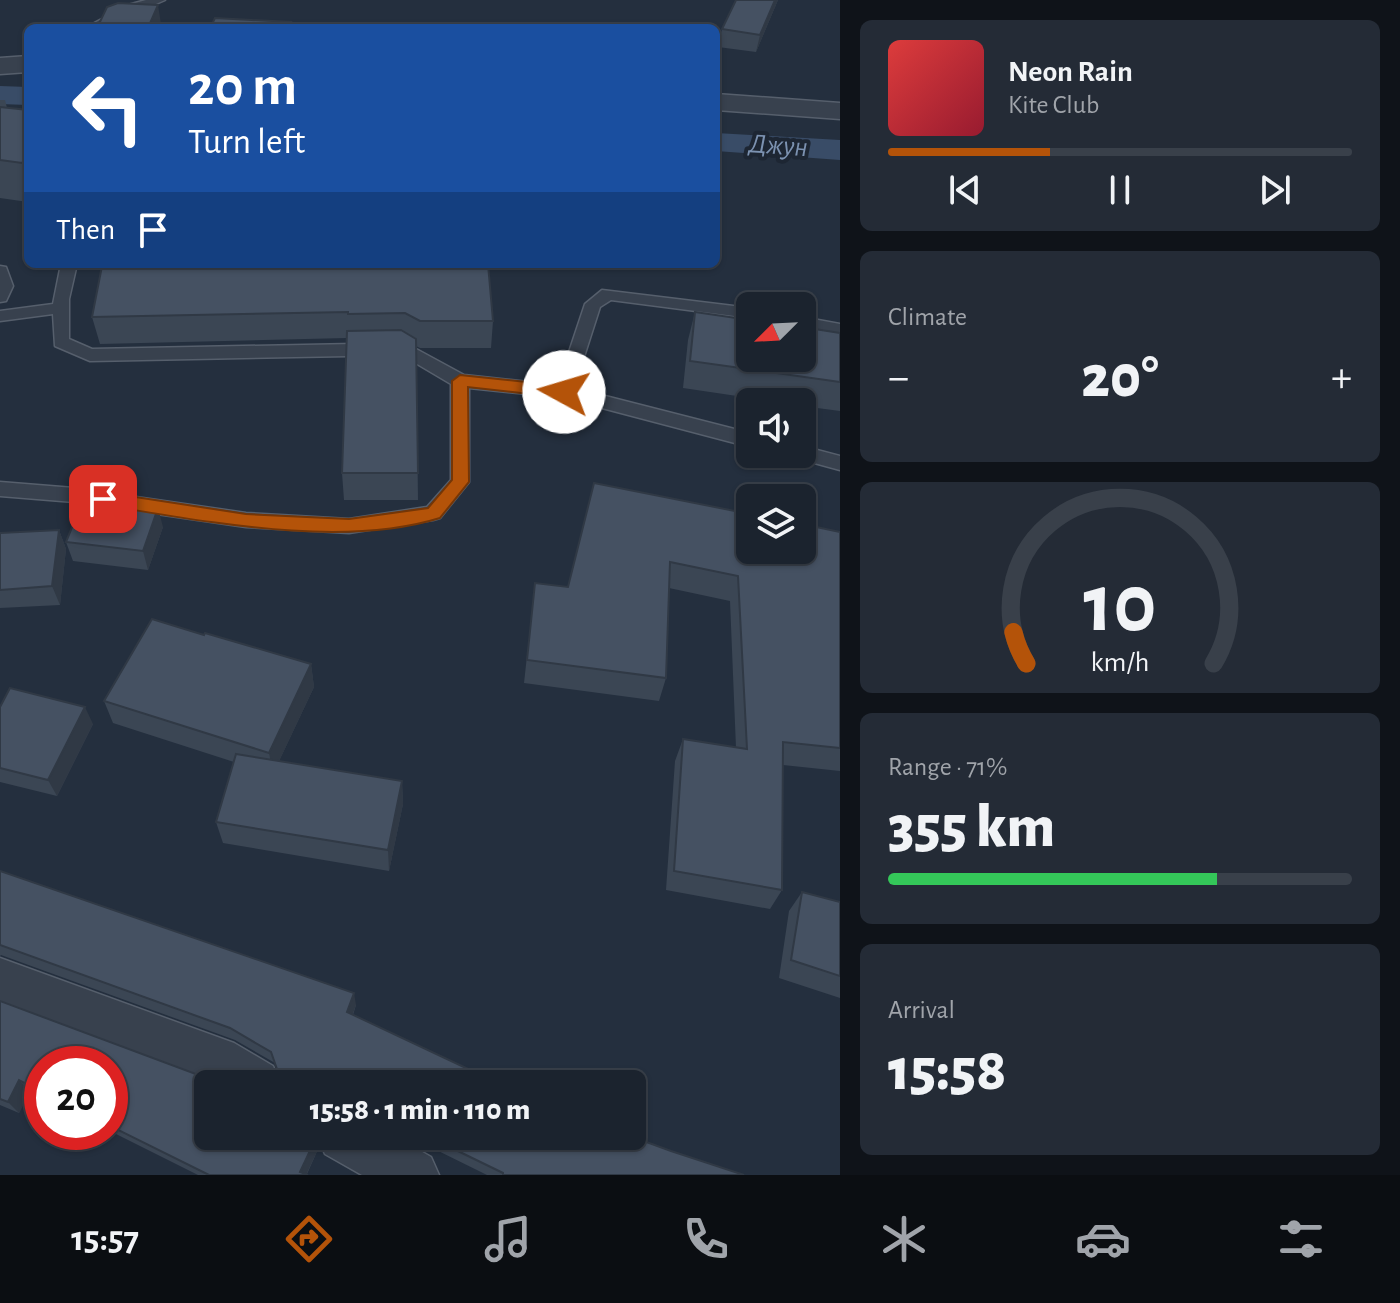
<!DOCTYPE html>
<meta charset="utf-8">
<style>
:root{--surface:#1b232e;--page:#242b36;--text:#f1f3f6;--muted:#a0a4aa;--line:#39404a;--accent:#b45309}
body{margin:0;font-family:"Alegreya Sans",sans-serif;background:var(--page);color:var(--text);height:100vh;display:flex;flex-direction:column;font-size:30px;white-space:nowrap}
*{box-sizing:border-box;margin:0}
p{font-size:26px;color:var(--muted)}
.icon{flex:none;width:44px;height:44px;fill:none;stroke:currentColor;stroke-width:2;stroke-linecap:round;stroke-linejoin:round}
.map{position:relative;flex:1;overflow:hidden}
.panel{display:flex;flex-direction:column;gap:20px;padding:20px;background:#0f1319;width:560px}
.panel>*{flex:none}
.guide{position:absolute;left:24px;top:24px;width:696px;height:244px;border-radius:12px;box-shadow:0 2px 6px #0004,0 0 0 2px var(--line);background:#1a4fa0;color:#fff;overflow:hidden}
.needle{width:52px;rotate:246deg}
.controls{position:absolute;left:736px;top:292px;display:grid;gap:16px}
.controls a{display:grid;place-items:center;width:80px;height:80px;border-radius:12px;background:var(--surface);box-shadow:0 2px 6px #0004,0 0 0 2px var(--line);font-size:40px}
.speed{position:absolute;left:24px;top:1046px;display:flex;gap:16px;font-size:40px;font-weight:700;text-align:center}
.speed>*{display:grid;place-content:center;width:104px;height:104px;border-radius:50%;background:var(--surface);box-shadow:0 2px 6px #0004,0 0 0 2px var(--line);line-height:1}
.speed .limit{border:12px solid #d22;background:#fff;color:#111}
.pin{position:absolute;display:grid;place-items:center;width:68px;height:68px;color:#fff;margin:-34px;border-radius:16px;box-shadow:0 4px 12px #0006}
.me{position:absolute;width:88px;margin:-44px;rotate:276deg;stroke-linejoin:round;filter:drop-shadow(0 0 6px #0008)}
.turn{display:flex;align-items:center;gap:28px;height:168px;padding:0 32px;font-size:36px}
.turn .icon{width:104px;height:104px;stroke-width:2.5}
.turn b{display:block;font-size:56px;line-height:68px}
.then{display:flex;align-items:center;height:76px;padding:0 32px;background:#0003;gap:16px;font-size:30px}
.big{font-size:60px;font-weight:800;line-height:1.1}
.panel .tile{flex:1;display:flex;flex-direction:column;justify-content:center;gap:12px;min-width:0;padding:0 28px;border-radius:12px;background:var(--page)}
.panel .dial{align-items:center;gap:0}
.dial svg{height:208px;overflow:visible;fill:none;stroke:var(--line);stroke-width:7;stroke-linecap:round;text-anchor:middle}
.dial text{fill:var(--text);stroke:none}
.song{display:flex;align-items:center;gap:24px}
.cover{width:96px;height:96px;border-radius:12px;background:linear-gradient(135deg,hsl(0 70% 55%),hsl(350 70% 35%))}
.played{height:8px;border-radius:4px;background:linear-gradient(90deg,var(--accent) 35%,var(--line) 35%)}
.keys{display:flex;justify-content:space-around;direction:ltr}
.heat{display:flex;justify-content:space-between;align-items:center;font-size:44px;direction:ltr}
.charge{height:12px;border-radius:6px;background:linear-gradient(90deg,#34c759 71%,var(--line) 0)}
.trip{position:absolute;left:194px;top:1070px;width:452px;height:80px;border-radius:12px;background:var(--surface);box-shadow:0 2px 6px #0004,0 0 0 2px var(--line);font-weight:800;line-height:80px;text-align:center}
.menu{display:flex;height:128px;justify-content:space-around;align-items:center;background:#0b0e12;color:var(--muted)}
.menu .icon{width:56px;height:56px}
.menu .selected{color:var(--accent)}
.menu b{font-size:36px;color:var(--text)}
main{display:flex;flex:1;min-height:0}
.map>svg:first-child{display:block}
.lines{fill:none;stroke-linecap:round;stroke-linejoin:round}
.canal{fill:#394c67;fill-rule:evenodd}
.lane-casing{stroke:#565f6c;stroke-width:3}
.street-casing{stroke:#565f6c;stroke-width:3}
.lane{fill:#38414e;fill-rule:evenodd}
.street{fill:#38414e;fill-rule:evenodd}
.wall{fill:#3b4654}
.shaded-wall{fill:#303945}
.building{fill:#455162;stroke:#303945;stroke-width:2}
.route{fill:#b45309;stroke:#753606;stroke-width:2}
.labels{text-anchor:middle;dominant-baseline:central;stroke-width:8;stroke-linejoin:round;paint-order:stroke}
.far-water-label{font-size:28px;font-style:italic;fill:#7c92b1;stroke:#1d2633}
</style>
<main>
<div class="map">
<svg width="840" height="1175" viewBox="0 0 840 1175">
<rect width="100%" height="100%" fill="#242f3e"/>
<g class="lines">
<path class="canal" d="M0 86 28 87V105L0 104Z
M716 133 840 140V160L716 151Z"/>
<g class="lane-casing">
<path id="lane" d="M146 0H165L101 28H85L128 5Z
M61 264H77L69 299V339L92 349 405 343 464 375 558 385 585 304 602 290 750 308V318L611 300 600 307 574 388 750 433V447L564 398 469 388V482L440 518 433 520 349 533 246 527 74 502 0 496V482L74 488 246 513 349 519 427 507 451 480V384L402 355 90 361 55 346 53 314 0 321V311L53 304Z
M0 266 6 267 13 286 6 301 0 302Z
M802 317 840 324V336L802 329Z
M802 446 840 456V470L796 458 793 454H802Z"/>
</g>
<g class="street-casing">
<path id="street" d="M28 56V72L0 74V58Z
M716 94 840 103V119L716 110Z
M0 958 234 1043 273 1066 280 1084H208L0 1006Z
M317 1136H394L431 1157 439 1175H362L325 1154Z"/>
</g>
<use href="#lane" class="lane"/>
<use href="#street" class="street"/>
</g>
<path class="wall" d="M736 0H778L756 52 718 47 722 29Z
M0 100H5L7 108 28 110V202L0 198Z
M102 266 493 321 491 348H420L416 346 418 500H344L342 473 347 338 100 344 92 317Z
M695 312 840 333V411L802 406V402H777L683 388 688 340Z
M594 483 840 532V773V771L783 765 782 890 770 909 666 890 675 761 683 739 736 748 730 601 669 588 666 678 659 701 524 683 535 583 568 587Z
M163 527 148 570 73 561 66 542Z
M59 530 66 549 60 605 0 608V533Z
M204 635 311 664 314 687 279 761 402 781 403 804 389 871 223 843 216 822 234 762 113 723 104 701Z
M0 707 93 724 57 796 0 782Z
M0 871 356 1005 353 1015 500 1084H208L319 1147 307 1174 308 1175H198L110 1131V1064H42V1097L30 1091 19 1113 0 1105V1001L201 1076 279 1075 275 1063 235 1040 1 955 0 956Z
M802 892 840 902V998L779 978 789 911Z
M408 1136H630L671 1151 744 1175H487Z"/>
<path class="shaded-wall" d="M775 0H778L756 52 760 35Z
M158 5 161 24 159 28H148Z
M28 154V184L22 163Z
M158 508 163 527 148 570 143 551Z
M59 530 66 549 60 605 52 586Z
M311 664 314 687 273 774 269 753Z
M85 707 93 724 57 796 48 780Z
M402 781 403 804 389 871 388 850Z
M354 993 356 1005 349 1024 347 1012Z
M19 1080 30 1091 19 1113 8 1102Z
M316 1138 319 1147 306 1175 300 1172Z"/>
<path class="building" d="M736 0H775L760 35 722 29Z
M118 3 158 5 148 28H97L107 7Z
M215 18 291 22 288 28H210Z
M0 107 28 110V154L22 163 0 160Z
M192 264H488L493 321H420L405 313 348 314V312L92 317 102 266Z
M695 312 750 320V358H802V327L840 333V382L690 361Z
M401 330 416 339 418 473H342L347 331Z
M594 483 750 514V550H802V524L840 532V748L783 742 782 890 674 871 683 739 747 749 738 576 670 562 666 678 527 660 535 583 568 587Z
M83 500 158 508 143 551 66 542Z
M59 530 52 586 0 590V533Z
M152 619 204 635 205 633 311 664 269 753 104 701Z
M10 688 85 707 48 780 0 768V707Z
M236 754 402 781 388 850 216 822Z
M0 871 354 993 347 1012 500 1084H208V1136H315L316 1138 300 1172 308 1175H209L110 1126V1064H42V1092L19 1080 8 1102 0 1099V1001L201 1076 279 1075 271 1052 230 1028 0 945Z
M802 892 840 902V976L791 960Z
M427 1136H630L671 1151 744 1175H503V1173Z"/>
<path class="route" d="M460 375 564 386 572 392 564 398 468 387 469 482 440 518C340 549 205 521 103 505L95 499 103 492 246 514 349 519 428 508 452 480V381Z"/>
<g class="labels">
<g class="far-water-label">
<text transform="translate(778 146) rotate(4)">Джун</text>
</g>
</g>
</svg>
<div class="controls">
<a><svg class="needle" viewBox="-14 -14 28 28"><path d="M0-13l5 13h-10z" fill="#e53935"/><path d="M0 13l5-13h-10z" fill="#a0a4aa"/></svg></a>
<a><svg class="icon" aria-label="sound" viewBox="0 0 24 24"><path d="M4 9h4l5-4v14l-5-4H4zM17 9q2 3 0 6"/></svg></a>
<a><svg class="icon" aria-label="layers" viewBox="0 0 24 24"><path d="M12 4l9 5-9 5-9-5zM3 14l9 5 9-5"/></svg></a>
</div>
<div class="speed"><div class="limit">20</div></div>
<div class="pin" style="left:103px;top:499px;background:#d93025"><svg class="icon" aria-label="arrive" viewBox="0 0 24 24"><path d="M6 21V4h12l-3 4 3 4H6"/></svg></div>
<svg class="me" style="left:564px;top:392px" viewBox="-20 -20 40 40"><circle r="19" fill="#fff"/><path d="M0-13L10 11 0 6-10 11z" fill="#b45309"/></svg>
<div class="trip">15:58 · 1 min · 110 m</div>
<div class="guide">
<div class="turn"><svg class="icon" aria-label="left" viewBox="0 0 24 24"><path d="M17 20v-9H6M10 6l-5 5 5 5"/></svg><div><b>20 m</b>Turn left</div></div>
<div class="then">Then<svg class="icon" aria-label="arrive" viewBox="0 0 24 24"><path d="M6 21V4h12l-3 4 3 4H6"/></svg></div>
</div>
</div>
<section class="panel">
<div class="tile">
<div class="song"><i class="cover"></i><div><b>Neon Rain</b><p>Kite Club</p></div></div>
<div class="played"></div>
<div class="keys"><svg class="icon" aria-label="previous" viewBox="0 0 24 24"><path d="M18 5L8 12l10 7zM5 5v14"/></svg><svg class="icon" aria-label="pause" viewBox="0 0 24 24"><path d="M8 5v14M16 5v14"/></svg><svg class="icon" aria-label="next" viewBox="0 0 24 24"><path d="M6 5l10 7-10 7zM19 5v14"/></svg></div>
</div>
<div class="tile"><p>Climate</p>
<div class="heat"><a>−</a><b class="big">20°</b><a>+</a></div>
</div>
<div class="tile dial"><svg viewBox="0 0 100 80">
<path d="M14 69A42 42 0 1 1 86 69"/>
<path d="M14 69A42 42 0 0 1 9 57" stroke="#b45309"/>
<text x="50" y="56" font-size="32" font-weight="700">10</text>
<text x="50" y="72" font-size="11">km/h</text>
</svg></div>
<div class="tile"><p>Range · 71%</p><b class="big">355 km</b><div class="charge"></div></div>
<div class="tile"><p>Arrival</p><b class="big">15:58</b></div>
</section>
</main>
<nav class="menu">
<b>15:57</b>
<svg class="icon selected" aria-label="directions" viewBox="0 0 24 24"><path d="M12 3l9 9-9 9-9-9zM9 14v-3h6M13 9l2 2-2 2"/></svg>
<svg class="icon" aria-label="music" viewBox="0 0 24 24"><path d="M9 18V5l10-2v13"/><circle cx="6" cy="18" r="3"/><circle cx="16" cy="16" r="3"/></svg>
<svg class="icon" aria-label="phone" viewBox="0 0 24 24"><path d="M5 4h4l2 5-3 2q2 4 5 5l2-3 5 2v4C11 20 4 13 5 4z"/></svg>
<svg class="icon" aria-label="climate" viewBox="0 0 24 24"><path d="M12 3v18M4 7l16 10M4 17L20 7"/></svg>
<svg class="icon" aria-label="car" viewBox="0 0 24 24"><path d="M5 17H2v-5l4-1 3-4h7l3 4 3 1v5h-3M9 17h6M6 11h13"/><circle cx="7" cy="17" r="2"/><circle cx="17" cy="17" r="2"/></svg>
<svg class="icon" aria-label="filters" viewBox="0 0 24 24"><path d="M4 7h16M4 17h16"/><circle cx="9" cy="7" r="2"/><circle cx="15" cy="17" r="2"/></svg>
</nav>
